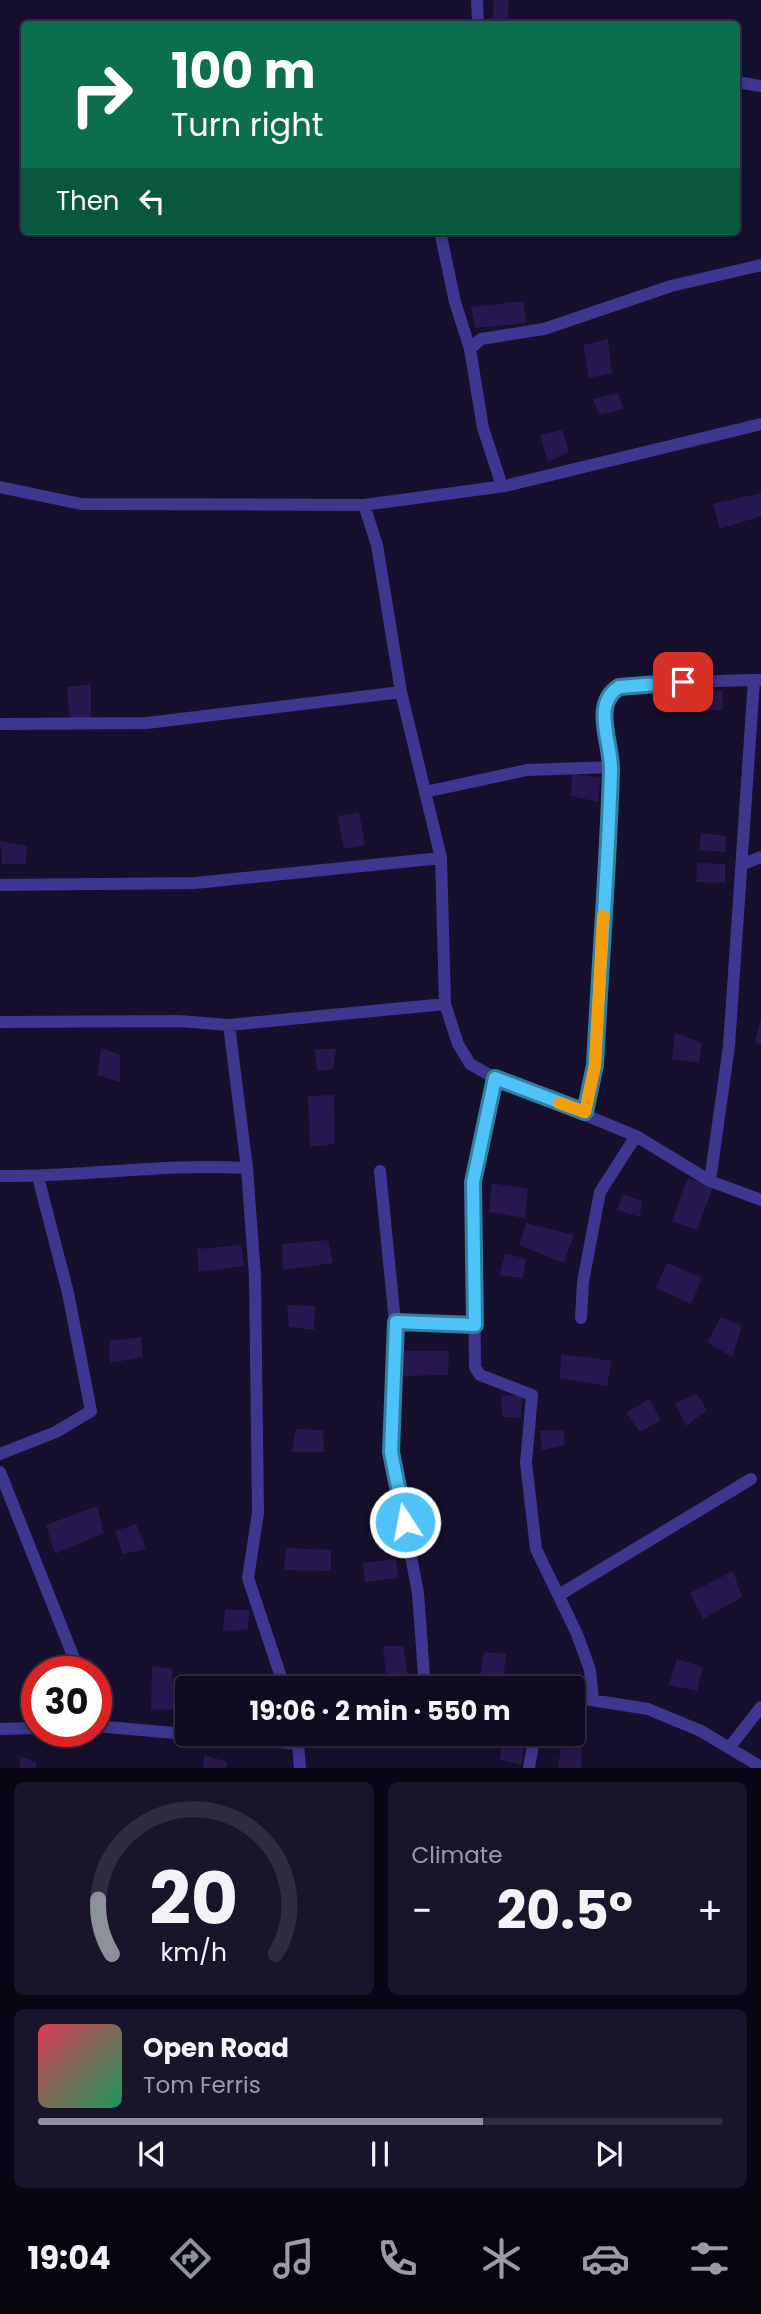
<!DOCTYPE html>
<meta charset="utf-8">
<style>
:root{--surface:#100b22;--page:#19142a;--text:#f1f3f6;--muted:#9c9ba5;--line:#302b40;--accent:#8c9099}
body{margin:0;font-family:Poppins,sans-serif;background:var(--page);color:var(--text);height:100vh;display:flex;flex-direction:column;font-size:26px;white-space:nowrap}
*{box-sizing:border-box;margin:0}
p{font-size:23px;color:var(--muted)}
.icon{flex:none;width:38px;height:38px;fill:none;stroke:currentColor;stroke-width:2;stroke-linecap:round;stroke-linejoin:round}
.map{position:relative;height:1768px;overflow:hidden}
.sheet{display:flex;flex-direction:column;gap:14px;padding:14px;background:#090613;flex:1}
.sheet>*{flex:none}
.banner{position:absolute;left:21px;top:21px;width:719px;height:214px;border-radius:7px;box-shadow:0 4px 10px #0003,0 0 0 2px var(--line);background:#0b6e4f;color:#fff;overflow:hidden}
.speed{position:absolute;left:21px;top:1656px;display:flex;gap:14px;font-size:35px;font-weight:700;text-align:center}
.speed>*{display:grid;place-content:center;width:91px;height:91px;border-radius:50%;background:var(--surface);box-shadow:0 4px 10px #0003,0 0 0 2px var(--line);line-height:1}
.speed .limit{border:10px solid #d22;background:#fff;color:#111}
.pin{position:absolute;display:grid;place-items:center;width:60px;height:60px;color:#fff;margin:-30px;border-radius:14px;box-shadow:0 4px 10px #0006}
.me{position:absolute;width:77px;margin:-38px;rotate:349deg;stroke-linejoin:round;filter:drop-shadow(0 0 5px #0008)}
.turn{display:flex;align-items:center;gap:24px;height:147px;padding:0 35px;font-size:32px}
.turn .icon{width:91px;height:91px;stroke-width:2.5}
.turn b{display:block;font-size:49px;line-height:60px}
.then{display:flex;align-items:center;height:66px;padding:0 35px;background:#0003;gap:14px;font-size:26px}
.big{font-size:52px;font-weight:700;line-height:1.1}
.sheet .card{flex:1;display:flex;flex-direction:column;justify-content:center;gap:10px;min-width:0;padding:0 24px;border-radius:10px;background:var(--page)}
.sheet .dial{align-items:center;gap:0}
.dial svg{height:182px;overflow:visible;fill:none;stroke:var(--line);stroke-width:7;stroke-linecap:round;text-anchor:middle}
.dial text{fill:var(--text);stroke:none}
.song{display:flex;align-items:center;gap:21px}
.cover{width:84px;height:84px;border-radius:10px;background:linear-gradient(135deg,hsl(350 70% 55%),hsl(150 70% 35%))}
.played{height:7px;border-radius:4px;background:linear-gradient(90deg,var(--accent) 65%,var(--line) 65%)}
.keys{display:flex;justify-content:space-around;direction:ltr}
.heat{display:flex;justify-content:space-between;align-items:center;font-size:38px;direction:ltr}
.sheet .tiles{flex:1;display:grid;gap:14px;grid-template-columns:1fr 1fr}
.card:last-child{grid-column:span 2}
.trip{position:absolute;left:175px;top:1676px;width:410px;height:70px;border-radius:7px;background:var(--surface);box-shadow:0 4px 10px #0003,0 0 0 2px var(--line);font-weight:700;line-height:70px;text-align:center}
.tabs{display:flex;height:112px;justify-content:space-around;align-items:center;background:#06040e;color:var(--muted)}
.tabs .icon{width:49px;height:49px}
.tabs .active{color:var(--accent)}
.tabs b{font-size:32px;color:var(--text)}
.map>svg:first-child{display:block}
.building{fill:#27194f}
.lines{fill:none;stroke-linecap:round;stroke-linejoin:round}
.street{stroke:#3e368f;stroke-width:12}
.route-casing{stroke:#337fa1;stroke-width:18}
.route{stroke:#4fc3f7;stroke-width:12}
.slow{stroke:#f59e0b;stroke-width:12}
</style>
<div class="map">
<svg width="761" height="1768" viewBox="0 0 761 1768">
<rect width="100%" height="100%" fill="#160f2d"/>
<path class="building" d="M494 0H509L507 24H492Z
M523 301 527 323 475 328 471 307Z
M608 339 612 373 589 378 583 345Z
M618 393 624 409 599 415 593 399Z
M562 430 569 452 548 462 540 435Z
M761 493V516L720 529 713 504Z
M91 684V717L70 720 67 687Z
M704 690 723 691 722 710H705Z
M572 774 601 777 598 802 571 796Z
M359 812 365 845 344 849 338 816Z
M701 833 726 836 725 852 699 850Z
M0 841 27 846 26 864H2Z
M697 863 725 864V883L696 882Z
M760 1021H761V1044L755 1043Z
M675 1033 702 1043 699 1063 672 1059Z
M101 1048 120 1055V1082L97 1075Z
M315 1049H336L333 1069 317 1071Z
M334 1095 335 1144 310 1147 308 1096Z
M688 1178 713 1187 697 1230 672 1221Z
M492 1183 528 1189 525 1218 489 1212Z
M623 1194 642 1201 640 1217 617 1210Z
M526 1223 574 1235 564 1263 519 1245Z
M328 1240 333 1263 283 1270 282 1244Z
M241 1245 244 1266 199 1272 197 1249Z
M505 1253 526 1259 523 1278 500 1275Z
M667 1263 702 1278 691 1304 656 1288Z
M287 1305 315 1306 314 1330 289 1327Z
M721 1317 742 1326 732 1357 707 1342Z
M141 1337 143 1357 110 1363 109 1341Z
M404 1351H449L448 1375 402 1376Z
M561 1354 612 1361 607 1386 560 1378Z
M697 1394 707 1410 686 1426 675 1403Z
M522 1395 521 1418 502 1417 501 1396Z
M649 1399 661 1420 640 1432 626 1413Z
M296 1429 323 1430 324 1452H292Z
M563 1430 565 1445 542 1450 540 1431Z
M97 1506 104 1533 55 1554 46 1525Z
M136 1524 146 1549 123 1554 115 1531Z
M286 1548 331 1550V1571L284 1570Z
M396 1559 398 1578 365 1582 363 1563Z
M733 1571 742 1597 703 1619 690 1593Z
M225 1610H249L248 1629 223 1632Z
M383 1646H403L410 1689H387Z
M484 1652 506 1654 503 1682 480 1678Z
M677 1659 703 1667 697 1691 669 1685Z
M152 1666 172 1669 174 1709 151 1710Z
M572 1728 582 1731 581 1768H558L563 1734H572Z
M502 1734H524L522 1765 500 1760Z
M204 1755 227 1762 226 1768H203Z
M20 1756 36 1762V1768H20Z"/>
<g class="lines">
<path class="street" d="M477 0 478 24
M737 82 761 86
M440 231 455 302 470 349
M502 486 483 428 470 349 481 339 544 329 671 286 761 265
M0 487 81 504 364 505 505 486 761 424
M364 505 377 545 401 692 441 858 445 1004 458 1044 470 1064 495 1078 636 1136 710 1181 761 1200
M0 724 147 723 401 692
M425 792 527 770 612 767
M743 864 761 857
M0 885 195 883 441 858
M0 1022 179 1021 229 1025 445 1004
M229 1025 247 1168 255 1277 258 1513 248 1578 285 1689
M495 1078 473 1182 475 1367 480 1375 532 1395 526 1463 536 1549 577 1634 590 1670 593 1700
M585 1113 595 1065 612 767 605 699 619 687 635 683 754 680
M380 1171 395 1322
M0 1176C83 1177 164 1163 247 1168
M710 1181 729 1046 754 680H761
M581 1318 583 1282 600 1192 636 1136
M0 1454 56 1432 91 1411 68 1293 38 1177
M0 1472 79 1671
M559 1595 751 1479
M425 1689 418 1593 391 1452 395 1322 476 1325
M572 1697 648 1709 701 1731 761 1767
M96 1726 298 1744 345 1734
M0 1729 37 1728
M298 1744 300 1768
M729 1748 761 1707
M529 1768 535 1734"/>
</g>
<g class="lines">
<g class="route-casing">
<path id="route" d="M405 1522 391 1452 396 1322 475 1325 473 1182 495 1078 585 1112 595 1065C600 967 608 869 611 771 612 742 591 705 619 687L683 682"/>
</g>
<use href="#route" class="route"/>
<path class="slow" d="M559 1103 585 1112 595 1065 603 916"/>
</g>
</svg>
<div class="speed"><div class="limit">30</div></div>
<div class="pin" style="left:683px;top:682px;background:#d93025"><svg class="icon" aria-label="arrive" viewBox="0 0 24 24"><path d="M6 21V4h12l-3 4 3 4H6"/></svg></div>
<svg class="me" style="left:405px;top:1522px" viewBox="-20 -20 40 40"><circle r="17" fill="#4fc3f7" stroke="#fff" stroke-width="3"/><path d="M0-11L8 9 0 5-8 9z" fill="#fff"/></svg>
<div class="trip">19:06 · 2 min · 550 m</div>
<div class="banner">
<div class="turn"><svg class="icon" aria-label="right" viewBox="0 0 24 24"><path d="M7 20v-9h11M14 6l5 5-5 5"/></svg><div><b>100 m</b>Turn right</div></div>
<div class="then">Then<svg class="icon" aria-label="left" viewBox="0 0 24 24"><path d="M17 20v-9H6M10 6l-5 5 5 5"/></svg></div>
</div>
</div>
<section class="sheet">
<div class="tiles">
<div class="card dial"><svg viewBox="0 0 100 80">
<path d="M14 69A42 42 0 1 1 86 69"/>
<path d="M14 69A42 42 0 0 1 8 45" stroke="#8c9099"/>
<text x="50" y="56" font-size="32" font-weight="700">20</text>
<text x="50" y="72" font-size="11">km/h</text>
</svg></div>
<div class="card"><p>Climate</p>
<div class="heat"><a>−</a><b class="big">20.5°</b><a>+</a></div>
</div>
<div class="card">
<div class="song"><i class="cover"></i><div><b>Open Road</b><p>Tom Ferris</p></div></div>
<div class="played"></div>
<div class="keys"><svg class="icon" aria-label="previous" viewBox="0 0 24 24"><path d="M18 5L8 12l10 7zM5 5v14"/></svg><svg class="icon" aria-label="pause" viewBox="0 0 24 24"><path d="M8 5v14M16 5v14"/></svg><svg class="icon" aria-label="next" viewBox="0 0 24 24"><path d="M6 5l10 7-10 7zM19 5v14"/></svg></div>
</div>
</div>
</section>
<nav class="tabs">
<b>19:04</b>
<svg class="icon active" aria-label="directions" viewBox="0 0 24 24"><path d="M12 3l9 9-9 9-9-9zM9 14v-3h6M13 9l2 2-2 2"/></svg>
<svg class="icon" aria-label="music" viewBox="0 0 24 24"><path d="M9 18V5l10-2v13"/><circle cx="6" cy="18" r="3"/><circle cx="16" cy="16" r="3"/></svg>
<svg class="icon" aria-label="phone" viewBox="0 0 24 24"><path d="M5 4h4l2 5-3 2q2 4 5 5l2-3 5 2v4C11 20 4 13 5 4z"/></svg>
<svg class="icon" aria-label="climate" viewBox="0 0 24 24"><path d="M12 3v18M4 7l16 10M4 17L20 7"/></svg>
<svg class="icon" aria-label="car" viewBox="0 0 24 24"><path d="M5 17H2v-5l4-1 3-4h7l3 4 3 1v5h-3M9 17h6M6 11h13"/><circle cx="7" cy="17" r="2"/><circle cx="17" cy="17" r="2"/></svg>
<svg class="icon" aria-label="filters" viewBox="0 0 24 24"><path d="M4 7h16M4 17h16"/><circle cx="9" cy="7" r="2"/><circle cx="15" cy="17" r="2"/></svg>
</nav>
